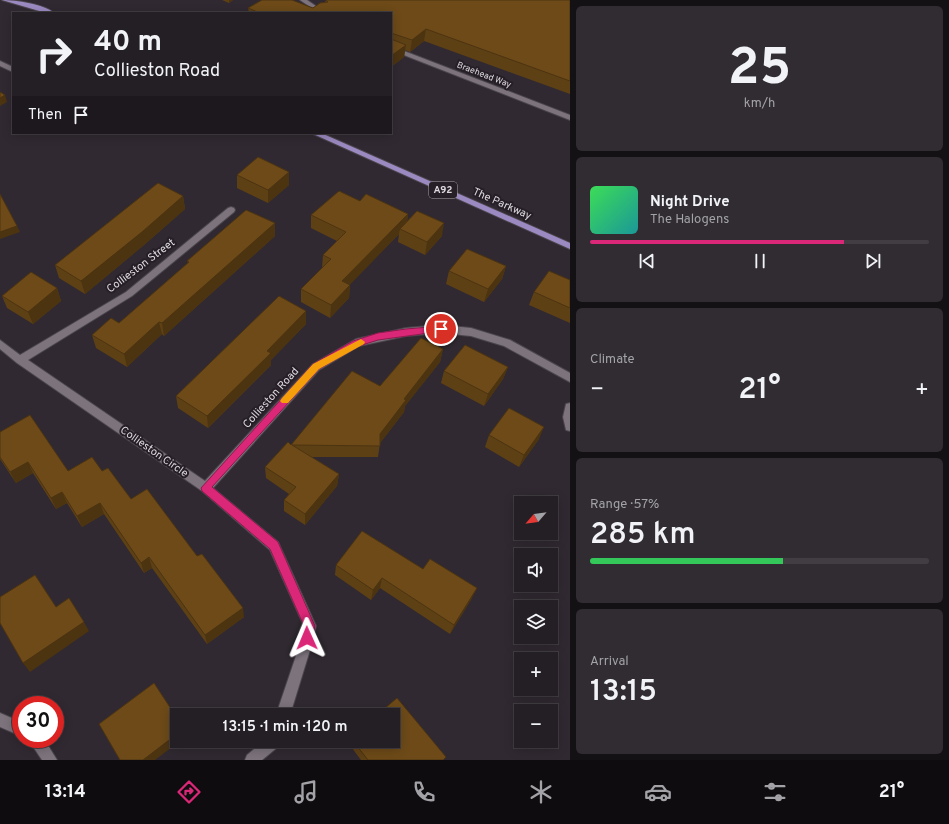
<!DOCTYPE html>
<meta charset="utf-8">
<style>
:root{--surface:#241f25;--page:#302c32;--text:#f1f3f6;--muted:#a3a2a7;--line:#413d42;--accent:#db2777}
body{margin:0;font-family:Overpass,sans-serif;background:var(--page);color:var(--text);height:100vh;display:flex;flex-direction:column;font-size:15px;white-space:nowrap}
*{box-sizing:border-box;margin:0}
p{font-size:13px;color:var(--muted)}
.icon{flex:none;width:22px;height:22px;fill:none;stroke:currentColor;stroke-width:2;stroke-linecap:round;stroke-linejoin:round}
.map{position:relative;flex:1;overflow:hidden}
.side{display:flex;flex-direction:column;gap:6px;padding:6px;background:#141114;width:379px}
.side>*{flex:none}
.top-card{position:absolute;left:12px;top:12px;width:380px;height:122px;border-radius:0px;box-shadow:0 2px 10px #0003,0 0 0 1px var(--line);background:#241f25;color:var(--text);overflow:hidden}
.needle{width:26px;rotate:242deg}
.fabs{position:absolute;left:514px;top:496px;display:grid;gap:8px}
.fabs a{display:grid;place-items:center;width:44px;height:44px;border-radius:0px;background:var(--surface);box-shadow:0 2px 10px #0003,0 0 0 1px var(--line);font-size:20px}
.speed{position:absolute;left:12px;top:696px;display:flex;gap:8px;font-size:20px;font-weight:700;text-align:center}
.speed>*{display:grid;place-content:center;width:52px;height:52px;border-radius:50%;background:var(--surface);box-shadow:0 2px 10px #0003,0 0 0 1px var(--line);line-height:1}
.speed .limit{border:6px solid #d22;background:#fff;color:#111}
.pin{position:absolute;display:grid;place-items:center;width:34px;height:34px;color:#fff;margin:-17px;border:2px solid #fff;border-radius:50%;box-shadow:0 1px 4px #0007}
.me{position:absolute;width:44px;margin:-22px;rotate:359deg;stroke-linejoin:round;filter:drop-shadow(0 0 3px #0008)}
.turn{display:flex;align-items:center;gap:14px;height:84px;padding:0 16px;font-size:18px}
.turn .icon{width:52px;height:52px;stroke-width:2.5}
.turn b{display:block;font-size:28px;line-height:34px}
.then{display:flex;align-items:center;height:38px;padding:0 16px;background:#0003;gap:8px;font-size:15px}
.big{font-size:30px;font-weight:600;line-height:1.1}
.side .tile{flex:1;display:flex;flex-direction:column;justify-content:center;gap:6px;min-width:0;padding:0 14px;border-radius:6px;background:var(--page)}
.side .dial{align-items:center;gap:0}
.dial b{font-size:52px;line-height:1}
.song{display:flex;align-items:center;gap:12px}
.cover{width:48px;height:48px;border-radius:6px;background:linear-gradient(135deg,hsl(130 70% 55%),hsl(180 70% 35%))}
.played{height:4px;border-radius:2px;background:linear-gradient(90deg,var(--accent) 75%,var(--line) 75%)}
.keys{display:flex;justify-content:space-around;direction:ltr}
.heat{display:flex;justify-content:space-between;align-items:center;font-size:22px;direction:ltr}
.charge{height:6px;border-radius:3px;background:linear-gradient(90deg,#34c759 57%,var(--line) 0)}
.trip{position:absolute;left:170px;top:708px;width:230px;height:40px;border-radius:0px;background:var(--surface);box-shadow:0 2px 10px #0003,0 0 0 1px var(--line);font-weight:600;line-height:40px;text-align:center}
.tab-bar{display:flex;height:64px;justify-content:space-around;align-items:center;background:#0e0c0f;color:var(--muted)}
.tab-bar .icon{width:28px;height:28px}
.tab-bar .active{color:var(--accent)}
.tab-bar b{font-size:18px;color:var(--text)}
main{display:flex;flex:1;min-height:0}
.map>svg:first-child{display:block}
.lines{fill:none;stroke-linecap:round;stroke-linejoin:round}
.minor-casing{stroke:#4b454c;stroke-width:2}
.major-casing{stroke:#4b454c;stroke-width:2}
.minor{fill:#7c737d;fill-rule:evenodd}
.major{fill:#9b89c1;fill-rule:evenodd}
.wall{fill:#5e4015}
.shaded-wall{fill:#4c3411}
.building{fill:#6d4a18;stroke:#4c3411}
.route{fill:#db2777;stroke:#8e194d}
.slow{fill:#f59e0b}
.labels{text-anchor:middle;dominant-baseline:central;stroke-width:4;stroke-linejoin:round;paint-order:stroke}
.far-street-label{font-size:9px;fill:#ded9df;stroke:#261f27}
.shield{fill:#261f27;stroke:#a7a1a8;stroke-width:1}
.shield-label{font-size:10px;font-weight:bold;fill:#ded9df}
.street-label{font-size:11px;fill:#ded9df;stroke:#261f27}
</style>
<main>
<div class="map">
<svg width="570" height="760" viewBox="0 0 570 760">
<rect width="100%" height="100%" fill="#302931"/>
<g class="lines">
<g class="minor-casing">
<path id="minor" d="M300 0H307L326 13H319Z
M391 46 570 115V120L391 50Z
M0 61 13 67V72L0 66Z
M231 207 234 208 235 210 234 212 132 296 28 360 205 481 313 364 356 339 406 328 441 325 471 328 510 340 570 373V382L504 346 471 336 441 333 406 336 359 346 319 370 213 488 278 542 316 626 310 650 290 715H276L298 650 304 626 270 550 202 491 17 363 0 349V340L20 355 126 292 228 208Z
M570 403V431L566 430 563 417 566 404Z
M0 713 21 722V736L0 727Z
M28 739H44L57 760H42Z
M264 741H281L279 746 262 760H245L247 755Z"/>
</g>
<g class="major-casing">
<path id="major" d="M2 0C16 0 44 4 54 13H46Z
M311 133H321L570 243V249Z"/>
</g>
<use href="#minor" class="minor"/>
<use href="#major" class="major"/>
</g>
<path class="wall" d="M222 0H233L229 3Z
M326 0H570V94L424 41 410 52 405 50 404 57 391 67V13H249L248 8H313L325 2Z
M237 175 289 185 268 203 237 188Z
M183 196 185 209 144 245 85 294 59 278 55 265Z
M360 201 408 214 407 222 442 236 425 255 398 242 399 234 349 285H350L349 298 330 318 301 302V289L322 268 323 255 337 241 311 228V215Z
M275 223V236L164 336 162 334 127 367 96 348 92 335 119 323 188 263 187 261Z
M506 266 502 279 484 302 446 284 449 271Z
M570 280V323L529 305 534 292Z
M57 288 61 301 33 324 7 308 2 296Z
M306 311V324L271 360V365L208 428 178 408 176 396Z
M443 349 440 362 405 406 404 412 380 443 378 457H311L339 474 337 486 305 525 284 511V500L289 494 266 478 265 467 291 445 380 386Z
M508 367 503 379 484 406 441 383 444 371Z
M0 432 68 471H102L131 499 197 556 244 617 207 644 152 568 144 573 104 514 82 527 67 503 56 509 33 473 16 483 0 459Z
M489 435 539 439 519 467 485 447Z
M336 565 423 569 472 598 450 634 380 588 371 600 335 575Z
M350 741H393L444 760H361L349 744Z"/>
<path class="shaded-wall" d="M229 0H233L229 3Z
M426 29 424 41 410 52 412 40Z
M406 45 404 57 391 67V56Z
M5 95 7 102 0 106V98Z
M289 172V185L268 203V190Z
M183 196 185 209 144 245 85 294 81 281Z
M408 214 406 227 400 229 399 234 341 294 342 281Z
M275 223V236L164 336 162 323Z
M444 223 442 236 425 255 427 242Z
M17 226 20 232 0 239V232Z
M506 266 502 279 484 302 488 289Z
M350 285 349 298 330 318 331 305Z
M57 288 61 301 33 324 28 312Z
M306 311V324L271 360V365L208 428 207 416 267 351Z
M159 322 162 334 127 367 124 354Z
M443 349 440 362 405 406 404 412 378 446 380 434 404 399Z
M508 367 503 379 484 406 488 394Z
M544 427 539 439 519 467 524 455Z
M28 462 33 473 16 483 10 472Z
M339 474 337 486 305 525V514Z
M62 492 67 503 56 509 51 498Z
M100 503 104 514 82 527 77 516Z
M149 557 152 568 144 573 141 563Z
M382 578 380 588 371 600 373 590Z
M477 588 472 598 450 634 454 625Z
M243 608 244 617 207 644 205 635Z
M84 622 89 631 30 672 23 663Z
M177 734V741H180L155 760H143Z"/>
<path class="building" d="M262 0H292L313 8 320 3 328 2 326 0H570V81L426 29 412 40 391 33V39L406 45 391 56V13H260L248 8Z
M0 92 5 95 0 98Z
M258 157 289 172 268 190 237 175Z
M158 183 183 196 142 232 81 281 55 265Z
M339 191 360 201 366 194 408 214 342 281 350 285 331 305 301 289 331 259 323 255 346 232 311 215Z
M0 194 17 226 0 232Z
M246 210 275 223 162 323 159 322 124 354 92 335 111 318 119 323 189 262 187 261Z
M417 211 444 223 427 242 400 229Z
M467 249 506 266 488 289 449 271Z
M549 271 570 280V308L534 292Z
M31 272 57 288 28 312 2 296Z
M279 296 306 311 267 351 271 353 207 416 176 396Z
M421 338 443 349 404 399 406 400 380 434V446L292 445 339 474 305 514 284 500 296 487 265 467 288 442 291 445 352 371 380 386Z
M465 345 508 367 488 394 444 371Z
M509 408 544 427 524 455 489 435Z
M30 415 68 471 92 457 102 471 108 468 131 499 147 489 197 556 202 554 243 608 205 635 149 557 141 563 100 503 77 516 62 492 51 498 28 462 10 472 0 457V432Z
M362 531 423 569 430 559 477 588 454 625 382 578 373 590 336 565Z
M35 575 56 607 69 598 84 622 23 663 0 623V597Z
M154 683 177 718V734L143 760H120L99 724Z
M397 698 446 757 443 760H368L353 741H393V715H377Z"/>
<path class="route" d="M441 326 444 327 445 329 444 331 378 340 359 346 319 369 212 487 278 542 315 626 311 642 307 643 303 642 301 638 304 626 270 549 202 491 201 488 313 364 353 341 378 333 406 329Z"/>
<path class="slow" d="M361 339 365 342 364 344 319 369 288 403H282L280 401 282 398 313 364Z"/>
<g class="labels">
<g class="far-street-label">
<text transform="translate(484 75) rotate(21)">Braehead Way</text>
</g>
<rect class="shield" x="429" y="182" width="28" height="16" rx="3"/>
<g class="shield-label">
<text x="443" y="190">A92</text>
</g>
<g class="street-label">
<text transform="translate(502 204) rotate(24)">The Parkway</text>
<text transform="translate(141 266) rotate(-37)">Collieston Street</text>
<text transform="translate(271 398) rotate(-48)">Collieston Road</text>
<text transform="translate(154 452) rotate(35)">Collieston Circle</text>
</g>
</g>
</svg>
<div class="fabs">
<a><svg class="needle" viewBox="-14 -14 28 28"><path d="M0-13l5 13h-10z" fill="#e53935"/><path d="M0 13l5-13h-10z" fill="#a3a2a7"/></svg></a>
<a><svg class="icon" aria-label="sound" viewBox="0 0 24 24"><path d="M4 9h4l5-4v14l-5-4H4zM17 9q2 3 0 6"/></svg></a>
<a><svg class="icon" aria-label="layers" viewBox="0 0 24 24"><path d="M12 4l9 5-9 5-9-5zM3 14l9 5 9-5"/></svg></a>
<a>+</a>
<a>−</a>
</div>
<div class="speed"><div class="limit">30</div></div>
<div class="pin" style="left:441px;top:329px;background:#d93025"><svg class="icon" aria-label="arrive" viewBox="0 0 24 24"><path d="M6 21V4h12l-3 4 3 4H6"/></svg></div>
<svg class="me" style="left:307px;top:638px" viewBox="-20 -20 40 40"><path d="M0-17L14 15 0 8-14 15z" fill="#db2777" stroke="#fff" stroke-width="4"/></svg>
<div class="trip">13:15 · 1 min · 120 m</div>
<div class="top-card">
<div class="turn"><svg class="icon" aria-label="right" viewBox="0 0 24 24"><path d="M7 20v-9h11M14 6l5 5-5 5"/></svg><div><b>40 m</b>Collieston Road</div></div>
<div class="then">Then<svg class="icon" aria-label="arrive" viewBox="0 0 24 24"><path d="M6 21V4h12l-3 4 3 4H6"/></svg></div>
</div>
</div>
<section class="side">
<div class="tile dial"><b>25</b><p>km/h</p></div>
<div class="tile">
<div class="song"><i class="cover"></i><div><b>Night Drive</b><p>The Halogens</p></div></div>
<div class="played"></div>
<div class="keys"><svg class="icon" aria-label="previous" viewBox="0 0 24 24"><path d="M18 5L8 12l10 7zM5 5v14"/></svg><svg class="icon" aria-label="pause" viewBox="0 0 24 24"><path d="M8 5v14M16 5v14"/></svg><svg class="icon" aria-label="next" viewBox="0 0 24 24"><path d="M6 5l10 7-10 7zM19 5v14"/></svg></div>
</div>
<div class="tile"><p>Climate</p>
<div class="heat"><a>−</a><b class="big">21°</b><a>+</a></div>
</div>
<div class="tile"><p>Range · 57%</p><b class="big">285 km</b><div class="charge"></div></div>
<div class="tile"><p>Arrival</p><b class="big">13:15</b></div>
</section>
</main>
<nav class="tab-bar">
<b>13:14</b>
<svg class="icon active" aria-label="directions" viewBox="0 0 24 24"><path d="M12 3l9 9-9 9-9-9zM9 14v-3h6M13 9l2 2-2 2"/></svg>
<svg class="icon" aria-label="music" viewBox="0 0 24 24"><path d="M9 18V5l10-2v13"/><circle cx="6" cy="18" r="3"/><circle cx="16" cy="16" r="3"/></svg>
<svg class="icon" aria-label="phone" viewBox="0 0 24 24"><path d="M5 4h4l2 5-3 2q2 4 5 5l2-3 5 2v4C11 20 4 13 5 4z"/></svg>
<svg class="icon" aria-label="climate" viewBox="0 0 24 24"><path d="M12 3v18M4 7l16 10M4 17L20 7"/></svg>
<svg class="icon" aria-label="car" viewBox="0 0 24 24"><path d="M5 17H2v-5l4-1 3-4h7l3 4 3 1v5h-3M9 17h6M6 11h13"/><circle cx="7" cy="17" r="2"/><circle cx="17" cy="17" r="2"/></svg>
<svg class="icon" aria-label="filters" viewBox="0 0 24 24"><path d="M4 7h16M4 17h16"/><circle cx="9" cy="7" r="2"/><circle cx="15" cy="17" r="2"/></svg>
<b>21°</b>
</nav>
